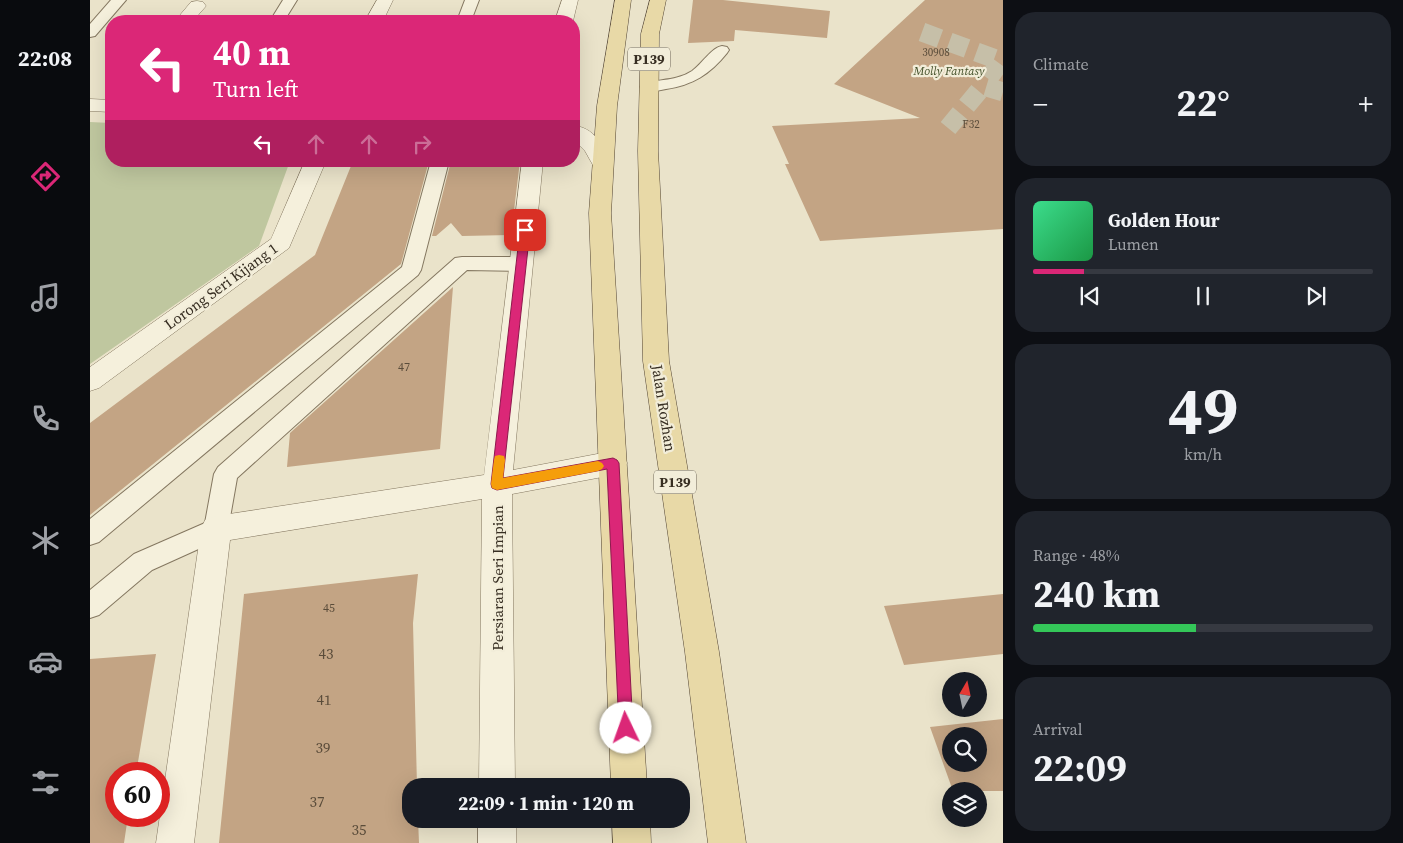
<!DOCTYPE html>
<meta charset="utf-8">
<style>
:root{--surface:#171b24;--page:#20242c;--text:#f1f3f6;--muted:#9ea1a6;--line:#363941;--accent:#db2777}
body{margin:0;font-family:"Source Serif 4",serif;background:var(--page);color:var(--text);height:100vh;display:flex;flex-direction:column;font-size:19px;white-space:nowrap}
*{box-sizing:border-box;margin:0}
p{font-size:16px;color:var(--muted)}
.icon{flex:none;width:28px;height:28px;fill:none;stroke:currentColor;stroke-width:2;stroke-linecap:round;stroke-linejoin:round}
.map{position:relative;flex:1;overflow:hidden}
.drawer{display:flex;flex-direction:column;gap:12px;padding:12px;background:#0d0f14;width:400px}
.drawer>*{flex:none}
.hud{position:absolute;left:15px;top:15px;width:475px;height:152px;border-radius:20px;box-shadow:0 5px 20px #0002;background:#db2777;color:#fff;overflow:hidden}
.needle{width:32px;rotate:9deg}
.fabs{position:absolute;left:852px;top:672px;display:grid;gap:10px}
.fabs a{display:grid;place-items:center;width:45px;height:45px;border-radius:50%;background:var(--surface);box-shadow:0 5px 20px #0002;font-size:25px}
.speed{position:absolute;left:15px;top:762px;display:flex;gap:10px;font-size:25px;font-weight:700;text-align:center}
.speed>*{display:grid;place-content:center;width:65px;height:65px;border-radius:50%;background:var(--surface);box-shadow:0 5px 20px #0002;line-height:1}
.speed .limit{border:8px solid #d22;background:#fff;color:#111}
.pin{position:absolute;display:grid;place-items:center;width:42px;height:42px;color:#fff;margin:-21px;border-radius:10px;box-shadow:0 2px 8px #0006}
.me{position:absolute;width:55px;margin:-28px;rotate:357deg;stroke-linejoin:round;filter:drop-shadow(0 0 4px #0008)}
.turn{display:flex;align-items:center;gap:18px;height:105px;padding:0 25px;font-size:22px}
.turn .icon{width:65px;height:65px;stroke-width:2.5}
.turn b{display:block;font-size:35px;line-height:42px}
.lanes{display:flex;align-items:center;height:48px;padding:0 25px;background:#0003;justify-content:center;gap:25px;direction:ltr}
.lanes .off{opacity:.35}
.big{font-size:38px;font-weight:700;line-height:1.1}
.drawer .card{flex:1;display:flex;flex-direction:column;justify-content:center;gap:8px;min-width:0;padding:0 18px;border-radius:20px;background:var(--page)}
.drawer .dial{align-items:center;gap:0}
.dial b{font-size:65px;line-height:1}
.song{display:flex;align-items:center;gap:15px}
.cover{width:60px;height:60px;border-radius:8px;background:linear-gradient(135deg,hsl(150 70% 55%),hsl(140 70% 35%))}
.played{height:5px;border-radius:2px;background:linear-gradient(90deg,var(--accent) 15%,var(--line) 15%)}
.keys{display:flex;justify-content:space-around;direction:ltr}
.heat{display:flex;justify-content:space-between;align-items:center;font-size:28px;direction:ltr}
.charge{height:8px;border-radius:4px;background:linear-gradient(90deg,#34c759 48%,var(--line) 0)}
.trip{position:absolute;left:312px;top:778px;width:288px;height:50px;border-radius:20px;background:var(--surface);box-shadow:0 5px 20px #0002;font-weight:700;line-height:50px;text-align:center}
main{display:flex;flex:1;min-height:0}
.tabs{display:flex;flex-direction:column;width:90px;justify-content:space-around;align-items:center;background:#090b0e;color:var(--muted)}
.tabs .icon{width:35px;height:35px}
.tabs .on{color:var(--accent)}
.tabs b{font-size:22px;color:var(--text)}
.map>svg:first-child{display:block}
.green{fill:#bfc79f}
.building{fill:#c3a484;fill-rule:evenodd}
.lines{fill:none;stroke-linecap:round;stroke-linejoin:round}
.pedestrian-tunnel{stroke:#c6bfa8;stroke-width:19;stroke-dasharray:19 10;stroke-linecap:butt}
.service-casing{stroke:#847760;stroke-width:2}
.minor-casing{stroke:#847760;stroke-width:1}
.tertiary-casing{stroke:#847760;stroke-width:1}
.primary-casing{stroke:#534534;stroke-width:1}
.service{fill:#f5f0dc;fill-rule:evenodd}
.minor{fill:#f5f0dc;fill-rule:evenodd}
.tertiary{fill:#f5f0dc;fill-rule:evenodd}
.primary{fill:#e8d9a7;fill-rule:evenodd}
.route{fill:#db2777;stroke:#8e194d}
.slow{fill:#f59e0b}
.labels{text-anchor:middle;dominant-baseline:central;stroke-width:4.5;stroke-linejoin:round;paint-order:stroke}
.far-number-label{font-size:11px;fill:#5a4c3a}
.far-park-label{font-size:12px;font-style:italic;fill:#44512b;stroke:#f2edd9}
.number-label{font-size:12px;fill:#5a4c3a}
.shield{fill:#f2edd9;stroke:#6f6759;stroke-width:1}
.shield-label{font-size:14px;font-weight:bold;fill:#372e22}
.street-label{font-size:15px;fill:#372e22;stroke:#f2edd9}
.near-number-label{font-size:15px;fill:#5a4c3a}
</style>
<main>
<nav class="tabs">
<b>22:08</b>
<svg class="icon on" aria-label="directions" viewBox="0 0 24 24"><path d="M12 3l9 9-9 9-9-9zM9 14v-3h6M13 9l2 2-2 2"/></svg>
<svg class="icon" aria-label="music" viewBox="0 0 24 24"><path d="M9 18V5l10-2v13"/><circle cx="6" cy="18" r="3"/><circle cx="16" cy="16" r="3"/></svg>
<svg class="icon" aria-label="phone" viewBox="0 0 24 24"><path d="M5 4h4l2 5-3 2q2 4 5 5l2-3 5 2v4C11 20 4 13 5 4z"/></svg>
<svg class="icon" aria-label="climate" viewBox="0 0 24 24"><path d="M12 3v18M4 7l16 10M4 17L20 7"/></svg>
<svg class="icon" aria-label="car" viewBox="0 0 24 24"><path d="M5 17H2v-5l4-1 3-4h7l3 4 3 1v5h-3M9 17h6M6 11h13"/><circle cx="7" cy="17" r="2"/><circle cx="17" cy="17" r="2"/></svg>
<svg class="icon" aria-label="filters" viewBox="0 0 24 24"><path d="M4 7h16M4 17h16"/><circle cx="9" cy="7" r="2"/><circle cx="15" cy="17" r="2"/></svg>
</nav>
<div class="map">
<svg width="913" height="843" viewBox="0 0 913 843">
<rect width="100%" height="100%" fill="#eae3ca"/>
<path class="green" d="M0 122 21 123V161H200L169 246 0 364Z"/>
<path class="building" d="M603 0H633L740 11 737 38 645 30 644 41 598 43Z
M835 0H913V229L730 241 695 164H699L682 126 830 118 744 84Z
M263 161H339L311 264 0 515V423L225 255Z
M361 161H430L421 235 372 236 361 223 346 236H342Z
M363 287 350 449 197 467 200 433Z
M328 574 323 623 327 786H321V819H328L329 843H129L154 594Z
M913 594V654L814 665 794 606Z
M66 654 46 774H26V816H38L34 843H0V659Z
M913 719V791H863L840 727ZM861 736H889V764H861Z"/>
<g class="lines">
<path class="pedestrian-tunnel" d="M832 32 911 61 893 86
M858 128 893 86 913 92"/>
<g class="service-casing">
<path id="service" d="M21 0H36L5 36 0 37V24Z
M193 0H207L194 21H180Z
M375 0H389L381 21H367Z
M632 46 637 47 639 50 637 53C620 74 603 85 576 89 568 91 560 92 552 90L550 87 552 84C569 79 587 81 602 71 612 64 621 48 632 46Z
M341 161H359L331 270 328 275 9 542 0 545V519L312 267Z
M372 257H431L438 259 441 264 438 269 431 271 377 270 147 478 138 529 135 537 62 570 9 615 0 618V590L44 554 115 523 124 474 128 467 365 258Z"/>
</g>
<g class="minor-casing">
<path id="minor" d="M287 0H303L293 21H275Z
M472 0H488L483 21H465Z
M107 1 113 2 116 6 103 21H85L101 2Z
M215 161H236L199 248 9 388 0 391V367L181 239Z
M432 161H453L423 470 523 451 533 455 537 463 533 471 523 475 422 494 425 786H389L392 499 140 540 104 843H66L111 529 115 520 126 516 394 475Z
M388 819H426V843H388Z"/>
</g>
<g class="tertiary-casing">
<path id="tertiary" d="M0 99 21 100V112L0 111Z
M484 126C502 126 516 147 522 163L518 167 511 169 504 167 495 151 484 140Z"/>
</g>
<g class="primary-casing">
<path id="primary" d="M525 0H541L527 106 521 213 557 786H521L499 213 507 106Z
M560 0H576L569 34 568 151 579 361 629 652 656 843H618L595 652 553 361 548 151 551 34Z
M522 819H560L561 843H523Z"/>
</g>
<use href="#service" class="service"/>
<use href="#minor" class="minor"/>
<use href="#tertiary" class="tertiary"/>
<use href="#primary" class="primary"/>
</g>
<path class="route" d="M435 227 440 230 413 478 523 458 527 460 529 463 543 728 541 733 536 735 531 733 529 728 517 469 407 490 402 488 401 484 430 230Z"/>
<path class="slow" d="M409 455 414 456 415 460 413 478 508 461 512 463 514 466 512 469 508 471 407 490 402 488 401 484 404 460 405 456Z"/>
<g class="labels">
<g class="far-number-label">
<text x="846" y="52">30908</text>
<text x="881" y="124">F32</text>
</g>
<g class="far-park-label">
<text x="859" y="71">Molly Fantasy</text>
</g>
<g class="number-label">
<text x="314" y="367">47</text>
<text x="239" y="608">45</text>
</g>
<g class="shield">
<rect x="538" y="47.5" width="42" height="23" rx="4"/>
<rect x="564" y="470.5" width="42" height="23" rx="4"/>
</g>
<g class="shield-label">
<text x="559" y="59">P139</text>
<text x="585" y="482">P139</text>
</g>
<g class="street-label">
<text transform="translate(131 286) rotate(-36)">Lorong Seri Kijang 1</text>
<text transform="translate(574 408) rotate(81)">Jalan Rozhan</text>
<text transform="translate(407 578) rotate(-90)">Persiaran Seri Impian</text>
</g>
<g class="near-number-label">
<text x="236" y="653">43</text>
<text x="234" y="699">41</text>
<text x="233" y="747">39</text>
<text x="227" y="801">37</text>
<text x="269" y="829">35</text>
</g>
</g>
</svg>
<div class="fabs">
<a><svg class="needle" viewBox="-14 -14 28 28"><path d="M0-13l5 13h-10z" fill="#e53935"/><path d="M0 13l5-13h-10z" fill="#9ea1a6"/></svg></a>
<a><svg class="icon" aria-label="search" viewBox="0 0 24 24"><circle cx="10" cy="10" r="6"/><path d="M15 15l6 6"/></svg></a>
<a><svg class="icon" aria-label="layers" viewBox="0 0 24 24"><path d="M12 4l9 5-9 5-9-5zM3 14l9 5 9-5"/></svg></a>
</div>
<div class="speed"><div class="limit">60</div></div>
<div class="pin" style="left:435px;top:230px;background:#d93025"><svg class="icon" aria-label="arrive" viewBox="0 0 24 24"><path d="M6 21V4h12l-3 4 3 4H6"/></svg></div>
<svg class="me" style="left:536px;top:728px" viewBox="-20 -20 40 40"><circle r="19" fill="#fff"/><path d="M0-13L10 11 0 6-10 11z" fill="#db2777"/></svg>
<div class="trip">22:09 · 1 min · 120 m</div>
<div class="hud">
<div class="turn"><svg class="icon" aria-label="left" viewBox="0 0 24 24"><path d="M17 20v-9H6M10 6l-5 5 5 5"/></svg><div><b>40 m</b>Turn left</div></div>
<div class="lanes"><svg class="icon" aria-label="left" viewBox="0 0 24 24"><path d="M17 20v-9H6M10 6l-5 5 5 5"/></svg><svg class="icon off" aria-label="ahead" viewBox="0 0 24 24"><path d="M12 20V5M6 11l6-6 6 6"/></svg><svg class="icon off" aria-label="ahead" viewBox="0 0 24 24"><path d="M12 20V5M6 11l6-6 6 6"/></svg><svg class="icon off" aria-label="right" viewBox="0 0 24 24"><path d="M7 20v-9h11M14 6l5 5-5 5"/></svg></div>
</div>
</div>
<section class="drawer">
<div class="card"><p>Climate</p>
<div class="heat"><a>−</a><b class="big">22°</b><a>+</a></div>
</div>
<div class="card">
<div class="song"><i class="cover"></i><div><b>Golden Hour</b><p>Lumen</p></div></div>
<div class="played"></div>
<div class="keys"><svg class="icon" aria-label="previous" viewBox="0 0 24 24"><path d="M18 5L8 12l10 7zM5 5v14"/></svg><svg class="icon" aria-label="pause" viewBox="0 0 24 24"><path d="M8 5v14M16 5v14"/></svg><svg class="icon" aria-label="next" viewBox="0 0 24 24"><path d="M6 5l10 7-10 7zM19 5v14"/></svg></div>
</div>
<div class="card dial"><b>49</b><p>km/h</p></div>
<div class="card"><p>Range · 48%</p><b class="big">240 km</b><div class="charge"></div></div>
<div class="card"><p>Arrival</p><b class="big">22:09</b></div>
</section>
</main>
